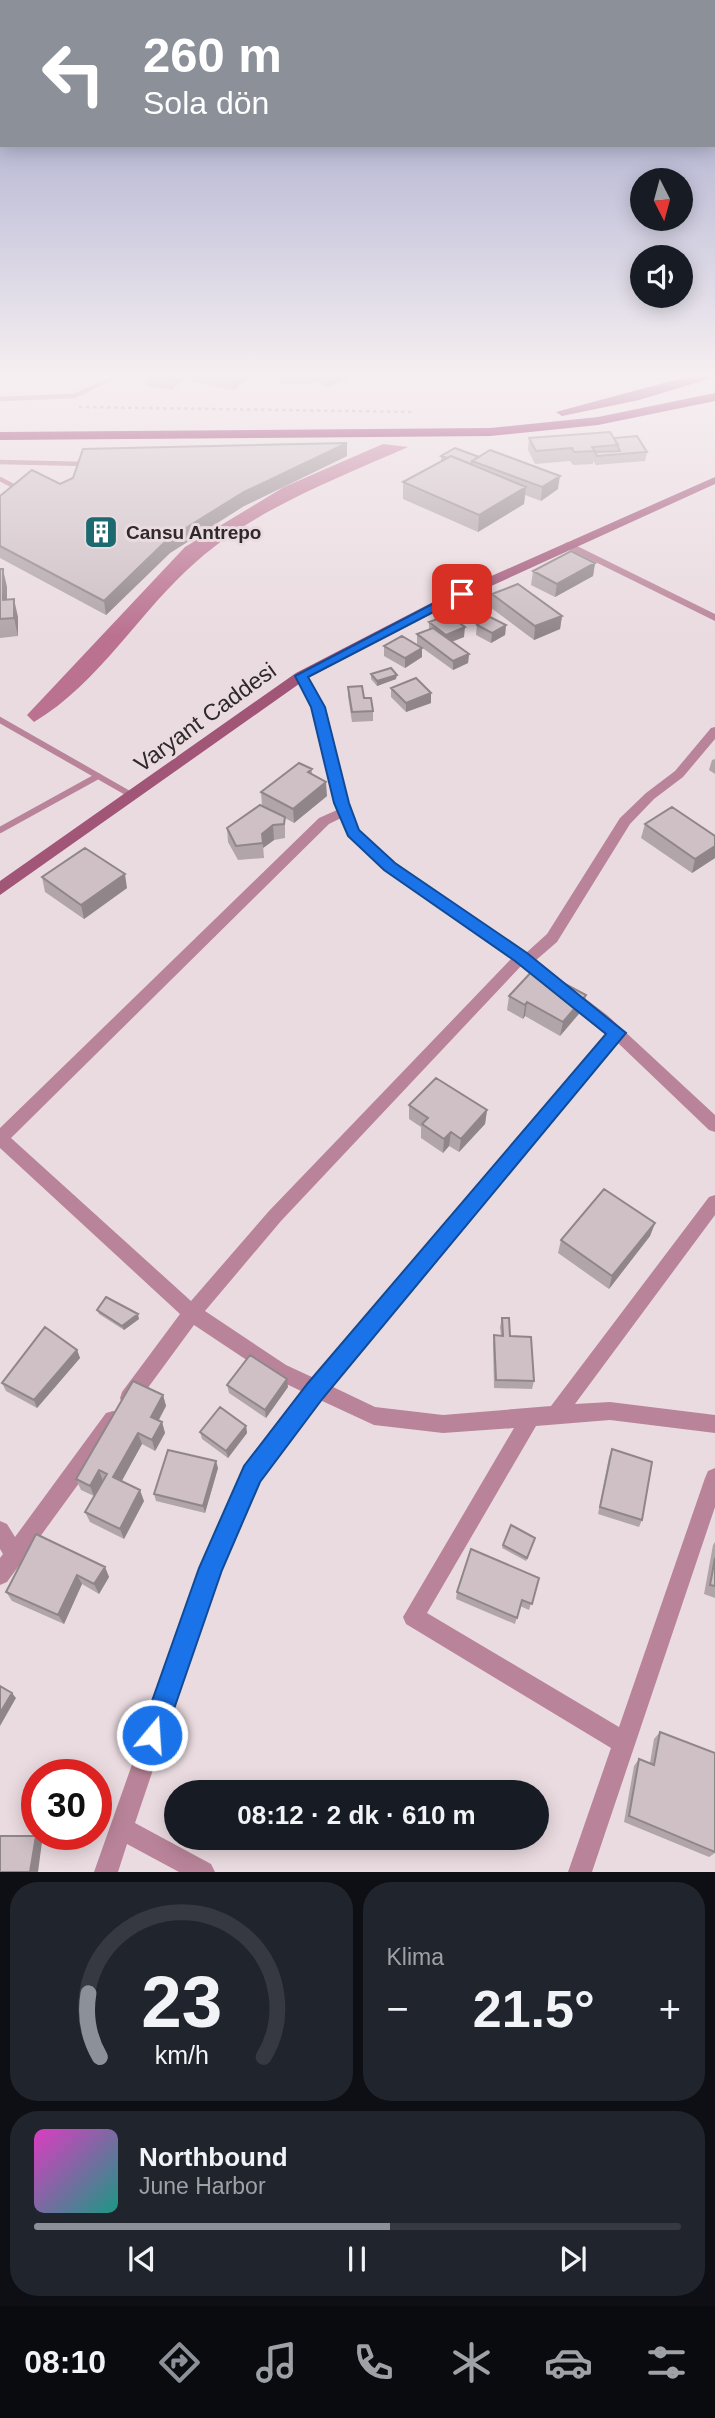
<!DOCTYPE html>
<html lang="tr">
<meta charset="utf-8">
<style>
:root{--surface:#171b24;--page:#20242c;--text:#f1f3f6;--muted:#9ea1a6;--line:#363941;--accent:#8c9099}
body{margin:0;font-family:Arial,sans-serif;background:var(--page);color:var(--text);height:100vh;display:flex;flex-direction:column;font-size:26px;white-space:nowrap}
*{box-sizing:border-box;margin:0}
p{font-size:23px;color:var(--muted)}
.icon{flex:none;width:38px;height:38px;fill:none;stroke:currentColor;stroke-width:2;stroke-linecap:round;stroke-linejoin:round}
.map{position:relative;height:1872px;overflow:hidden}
.side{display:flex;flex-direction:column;gap:10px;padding:10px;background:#0d0f14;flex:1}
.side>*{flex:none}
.guide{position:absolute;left:0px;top:0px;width:716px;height:147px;box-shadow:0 4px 18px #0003;background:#8c9099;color:#fff;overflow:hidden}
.needle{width:46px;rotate:174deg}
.fabs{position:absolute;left:630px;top:168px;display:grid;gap:14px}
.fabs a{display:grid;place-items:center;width:63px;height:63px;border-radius:50%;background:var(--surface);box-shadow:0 4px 18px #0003;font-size:35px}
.speed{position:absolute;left:21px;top:1759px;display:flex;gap:14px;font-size:35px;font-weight:700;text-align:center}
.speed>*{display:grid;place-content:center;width:91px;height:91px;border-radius:50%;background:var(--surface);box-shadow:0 4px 18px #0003;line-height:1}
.speed .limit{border:10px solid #d22;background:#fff;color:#111}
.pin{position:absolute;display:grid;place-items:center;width:60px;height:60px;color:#fff;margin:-30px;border-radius:14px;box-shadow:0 4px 10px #0006}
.me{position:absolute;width:77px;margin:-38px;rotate:18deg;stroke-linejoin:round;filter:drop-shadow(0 0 5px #0008)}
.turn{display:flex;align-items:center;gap:24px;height:147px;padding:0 28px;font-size:32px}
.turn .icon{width:91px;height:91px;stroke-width:2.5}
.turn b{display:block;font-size:49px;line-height:60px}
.big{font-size:52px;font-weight:600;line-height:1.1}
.side .widget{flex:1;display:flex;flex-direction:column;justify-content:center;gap:10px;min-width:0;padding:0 24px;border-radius:28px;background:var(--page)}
.side .dial{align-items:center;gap:0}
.dial svg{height:182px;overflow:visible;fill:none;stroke:var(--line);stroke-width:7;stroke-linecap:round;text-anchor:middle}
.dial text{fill:var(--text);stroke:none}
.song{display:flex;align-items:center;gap:21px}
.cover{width:84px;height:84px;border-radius:10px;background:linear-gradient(135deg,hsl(310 70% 55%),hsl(170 70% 35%))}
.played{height:7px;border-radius:4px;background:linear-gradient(90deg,var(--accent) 55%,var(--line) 55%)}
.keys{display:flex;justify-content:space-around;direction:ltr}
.heat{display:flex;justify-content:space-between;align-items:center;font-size:38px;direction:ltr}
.side .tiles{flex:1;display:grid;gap:10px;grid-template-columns:1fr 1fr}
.widget:last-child{grid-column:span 2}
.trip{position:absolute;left:164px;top:1780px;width:385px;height:70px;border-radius:35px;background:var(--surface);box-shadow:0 4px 18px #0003;font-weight:600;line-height:70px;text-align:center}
.tabs{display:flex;height:112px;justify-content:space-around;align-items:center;background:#090b0e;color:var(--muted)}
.tabs .icon{width:49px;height:49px}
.tabs .on{color:var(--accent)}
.tabs b{font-size:32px;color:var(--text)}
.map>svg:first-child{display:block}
.water{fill:#ba7290}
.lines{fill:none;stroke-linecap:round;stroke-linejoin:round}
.path{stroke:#a79b9f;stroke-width:2.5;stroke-dasharray:3.5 3.5;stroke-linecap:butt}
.lane-far1{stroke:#b98499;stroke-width:4.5}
.lane{stroke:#b98499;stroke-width:6}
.street{fill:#b98499;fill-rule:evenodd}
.secondary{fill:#a15577;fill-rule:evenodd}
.highway{fill:#7c014a;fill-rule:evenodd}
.wall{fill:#b1a5a9}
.shaded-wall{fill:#90868a}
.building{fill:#cec0c5;stroke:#90868a;stroke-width:2}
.route{fill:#1a73e8;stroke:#114b97;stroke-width:2}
.labels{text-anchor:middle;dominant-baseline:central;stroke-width:6;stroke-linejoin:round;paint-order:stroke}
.far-poi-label{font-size:19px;font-weight:bold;fill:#2f292b;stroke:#eadbe0;text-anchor:start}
.street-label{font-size:23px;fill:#2f292b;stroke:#eadbe0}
</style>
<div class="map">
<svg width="715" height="1872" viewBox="0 0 715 1872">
<rect width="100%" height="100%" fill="#eadbe0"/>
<path class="water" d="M383 444 408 447C336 479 257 508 197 561 140 610 100 683 34 722L27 715 185 547 284 487Z"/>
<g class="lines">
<path class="path" d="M79 407 415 412"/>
<path class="lane-far1" d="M0 399 74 396 121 374
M0 462 85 464
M0 479 21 490"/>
<path class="lane" d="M0 720 133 796
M0 830 98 776"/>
<path class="street" d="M569 542 715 614V621L565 547V543Z
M301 673 307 676 324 707 347 803 359 830 395 863 526 953 547 934 620 818 646 793 675 771 711 728 715 727V739L683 777 654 799 630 824 557 942 535 961 557 979 555 983H545L521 966 281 1221 205 1311 286 1365 314 1378 608 1033 564 998 562 994 564 990H574L607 1015 715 1115V1132L709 1130 618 1043 331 1386 375 1407 443 1415 551 1406 709 1197 715 1195V1215L575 1404 610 1402 715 1415V1433L610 1420 536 1426 427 1613 619 1727 705 1478 708 1471 715 1468V1507L592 1872H568L611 1748 406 1624 403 1617 514 1428 443 1433 374 1425 320 1400 259 1481 221 1569 135 1823 211 1864 215 1872H179L127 1844 118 1872H94L204 1561 245 1467 303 1392 272 1377 194 1325 136 1404 129 1407 122 1404 120 1398 122 1392 180 1314 0 1148V1128L319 818 337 810 312 707 295 676ZM341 818 348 835 385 869 511 959 269 1211 191 1301 11 1138 329 824Z
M113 1411 120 1413 122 1420 120 1427 7 1582 0 1585V1558L3 1554 0 1549V1521L7 1524 15 1537 106 1413Z"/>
<path class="secondary" d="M715 477V484L445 607 306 679 0 895V881L296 673 435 601Z"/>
<path class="highway" d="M697 374H715V377L639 400 562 416 556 412Z
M715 393V401L598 425 490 436 0 440V432L490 428 598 417Z"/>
</g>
<path class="wall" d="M146 374H253L234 390 183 380 171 390 148 386Z
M263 374H348V378L328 387 318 383V382L314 383 284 385Z
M466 374H489L479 380Z
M529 438H614L647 452 645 461 596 465 593 461V464L573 465 570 461 535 464 528 450Z
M455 448 558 489 541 501 525 495 524 504 478 532 403 499V482L441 461V456Z
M347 456 244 506 170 553 106 615 0 558V496L60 484Z
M595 563 593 576 555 597 531 585 533 571Z
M0 569 7 587V600L18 617V636L0 638Z
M492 594 562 616 560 629 534 640 490 607Z
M429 622 464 637 452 642 469 654 468 663 453 670 417 644V634L429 629Z
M477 625H506L505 635 491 643 476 635Z
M384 646 422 648V657L405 668 384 656Z
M371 674 396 679 377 686 371 679Z
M348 687 364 698 373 711V721L352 722 348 696Z
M391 688 431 693V703L406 712 391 697Z
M715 759V774L709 770 712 760Z
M312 769V775L327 796 294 823 285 818V838L274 840 263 848 264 858 238 860 228 842 227 828 262 806 261 792Z
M645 824 715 836V858L692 873 641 838Z
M42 877 127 888 84 919 45 892Z
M586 995 583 1009 560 1036 525 1016 523 1019 507 1010 509 996Z
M409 1105 487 1110 485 1124 459 1152 449 1146 443 1153 421 1138V1127L409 1119Z
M655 1223 650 1236 609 1289 558 1253 561 1240Z
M97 1310 139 1319 124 1330 99 1314Z
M502 1318 534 1381 532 1389 494 1388 493 1344 494 1335 501 1336 500 1327Z
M77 1350 80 1358 37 1408 6 1391 2 1383Z
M227 1385 288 1387 266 1418 229 1393Z
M163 1395 166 1406 159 1420 162 1422 165 1433 155 1451 142 1444 121 1481 144 1501 124 1539 90 1522 85 1512 94 1496 81 1490 76 1479Z
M246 1426 247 1433 228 1458 202 1439 200 1432Z
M612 1449 642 1520 639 1527 598 1514 609 1457Z
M218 1468 205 1513 156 1501 154 1494Z
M535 1538 526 1561 502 1548 503 1545Z
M715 1542V1598L704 1594 713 1545Z
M105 1567 109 1577 99 1594 82 1584 64 1624 12 1601 6 1592Z
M539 1578 529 1610 520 1606 515 1624 456 1599 457 1592Z
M660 1732 715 1753V1853L709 1857 624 1822 634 1766 639 1759 650 1763 654 1739Z"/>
<path class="shaded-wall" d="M169 374H182L183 380 171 390Z
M233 374H253L234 390Z
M314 374H335L318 375V382L314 383Z
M338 374H348V378L328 387V379Z
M479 374H489L479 380Z
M347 443V456L244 506 170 553 106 615 104 601 168 539 244 492Z
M560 476 558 489 541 501 542 487Z
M526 487 524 504 478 532 479 515Z
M595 563 593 576 555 597 557 584Z
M3 569 7 587V618L3 600Z
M14 599 18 617V636L14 618Z
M562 616 560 629 534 640 535 626Z
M506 625 505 635 491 643 492 633Z
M465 627 464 637 445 644 446 635Z
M422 648V657L405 668V658Z
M469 654 468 663 453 670V661Z
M397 675 396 679 377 686V681Z
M431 693V703L406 712V703Z
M326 782 327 796 294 823 293 809Z
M273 825 274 840 263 848 264 858 262 834Z
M715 846V858L692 873 695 859Z
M125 874 127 888 84 919 81 905Z
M586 995 583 1009 560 1036 563 1022Z
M527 1002 525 1016 523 1019 525 1005Z
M487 1110 485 1124 459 1152 461 1139Z
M451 1132 449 1146 443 1153 444 1139Z
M655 1223 650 1236 609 1289 612 1276Z
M138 1314 139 1319 124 1330 122 1326Z
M77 1350 80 1358 37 1408 34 1400Z
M287 1379 288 1387 266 1418 265 1410Z
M163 1395 166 1406 154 1428 151 1417Z
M162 1422 165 1433 155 1451 152 1440Z
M246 1426 247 1433 228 1458 226 1451Z
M138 1433 142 1444 118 1488 113 1477Z
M216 1461 218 1468 205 1513 203 1506Z
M99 1470 103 1481 94 1496 90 1486Z
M140 1490 144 1501 124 1539 120 1529Z
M105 1567 109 1577 99 1594 94 1584Z
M77 1575 82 1584 64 1624 58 1615Z
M12 1693 16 1698 0 1726V1713Z
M36 1836 42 1842 38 1872H30Z"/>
<path class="building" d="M318 374H338L328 379Z
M610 432 618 445 592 447 595 451 574 452 572 448 536 451 529 438Z
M637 436 647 452 597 456 595 452 620 451 614 438Z
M347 443 244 492 168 539 104 601 0 546V496L32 470 60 484 73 478 83 449Z
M455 448 479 457 472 461V464H471L451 456 447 458 441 456Z
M490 450 560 476 542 487 472 461Z
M451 456 526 487 479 515 403 482Z
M571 551 595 563 557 584 533 571Z
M0 569H3V600L14 599V618L0 619Z
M518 584 562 616 535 626 492 594Z
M448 615 465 627 446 635 429 622Z
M490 617 506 625 492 633 477 625Z
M433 628 469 654 453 661 417 634Z
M402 636 422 648 405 658 384 646Z
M391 668 397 675 377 681 371 674Z
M416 678 431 693 406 703 391 688Z
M362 686 364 698H371L373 711 352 712 348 687Z
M299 763 312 769 308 772 326 782 293 809 261 792Z
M260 805 285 817 284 824 273 825 262 834 263 843 236 846 227 828Z
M672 807 715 836V846L695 859 645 824Z
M85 848 125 874 81 905 42 877Z
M535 968 586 995 563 1022 527 1002 525 1005 509 996Z
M436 1078 487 1110 461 1139 451 1132 444 1139 422 1124 428 1118 409 1105Z
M604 1189 655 1223 612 1276 561 1240Z
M106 1297 138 1314 122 1326 97 1310Z
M502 1318H509L510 1336 531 1337 534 1381 496 1380 494 1335 503 1336Z
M45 1327 77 1350 34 1400 2 1383Z
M250 1355 287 1379 265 1410 227 1385Z
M133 1381 163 1395 151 1417 162 1422 152 1440 138 1433 113 1477 140 1490 120 1529 85 1512 107 1474 99 1470 90 1486 76 1479Z
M220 1407 246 1426 226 1451 200 1432Z
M612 1449 652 1462 642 1520 600 1507Z
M168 1450 216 1461 203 1506 154 1494Z
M511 1525 535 1538 527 1558 503 1545Z
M36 1534 105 1567 94 1584 77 1575 58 1615 6 1592Z
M471 1549 539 1578 532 1604 522 1600 517 1618 457 1592Z
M715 1558V1586L710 1585Z
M0 1686 12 1693 0 1713Z
M660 1732 715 1753V1852L629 1816 639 1759 654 1765Z
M0 1836H36L30 1872H0Z"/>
<linearGradient id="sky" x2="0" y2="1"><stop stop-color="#959ac5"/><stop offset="0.59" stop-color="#f6eff1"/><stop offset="1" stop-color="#f6eff1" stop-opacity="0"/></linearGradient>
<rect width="715" height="636" fill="url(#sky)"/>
<path class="route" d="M457 591 468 594 308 677 325 707 349 803 359 830 395 863 527 953 626 1033 323 1398 260 1482 222 1570 165 1735 161 1744 152 1747 143 1744 140 1735 199 1568 244 1466 308 1383 606 1034 515 961 384 870 348 836 334 803 311 707 295 676Z"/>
<defs>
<g id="building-square" transform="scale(1.75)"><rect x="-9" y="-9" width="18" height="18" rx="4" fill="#1d6970" stroke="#eadbe0"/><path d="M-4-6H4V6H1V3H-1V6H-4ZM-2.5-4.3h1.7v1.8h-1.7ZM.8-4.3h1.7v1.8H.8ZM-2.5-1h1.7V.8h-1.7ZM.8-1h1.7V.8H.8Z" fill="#fff"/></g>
</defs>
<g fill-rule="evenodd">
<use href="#building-square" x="101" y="532"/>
</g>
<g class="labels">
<g class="far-poi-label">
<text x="126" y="532">Cansu Antrepo</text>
</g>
<g class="street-label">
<text transform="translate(205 717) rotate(-36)">Varyant Caddesi</text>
</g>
</g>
</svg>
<div class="fabs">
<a><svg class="needle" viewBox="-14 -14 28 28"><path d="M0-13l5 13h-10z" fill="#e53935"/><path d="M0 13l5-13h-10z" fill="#9ea1a6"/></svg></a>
<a><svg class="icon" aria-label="sound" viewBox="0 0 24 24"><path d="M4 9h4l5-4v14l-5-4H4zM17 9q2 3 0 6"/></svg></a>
</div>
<div class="speed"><div class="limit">30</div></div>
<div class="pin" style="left:462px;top:594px;background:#d93025"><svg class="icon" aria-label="arrive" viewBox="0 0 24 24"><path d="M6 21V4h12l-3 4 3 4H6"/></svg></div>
<svg class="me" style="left:152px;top:1735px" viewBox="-20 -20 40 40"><circle r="17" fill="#1a73e8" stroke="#fff" stroke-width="3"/><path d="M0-11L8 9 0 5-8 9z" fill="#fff"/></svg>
<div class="trip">08:12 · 2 dk · 610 m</div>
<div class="guide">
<div class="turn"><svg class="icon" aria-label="left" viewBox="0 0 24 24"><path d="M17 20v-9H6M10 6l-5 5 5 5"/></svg><div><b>260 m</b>Sola dön</div></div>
</div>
</div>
<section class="side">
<div class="tiles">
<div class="widget dial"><svg viewBox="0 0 100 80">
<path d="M14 69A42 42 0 1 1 86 69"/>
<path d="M14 69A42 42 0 0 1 9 41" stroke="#8c9099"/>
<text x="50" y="56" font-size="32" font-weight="700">23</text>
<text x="50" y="72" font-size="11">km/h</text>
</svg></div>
<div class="widget"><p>Klima</p>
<div class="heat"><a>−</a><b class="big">21.5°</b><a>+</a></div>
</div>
<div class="widget">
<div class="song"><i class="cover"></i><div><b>Northbound</b><p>June Harbor</p></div></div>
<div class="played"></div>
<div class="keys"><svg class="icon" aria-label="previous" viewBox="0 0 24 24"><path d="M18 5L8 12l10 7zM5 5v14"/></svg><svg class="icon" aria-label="pause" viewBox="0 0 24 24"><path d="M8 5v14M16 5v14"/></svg><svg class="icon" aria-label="next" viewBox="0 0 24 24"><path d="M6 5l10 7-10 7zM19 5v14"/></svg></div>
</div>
</div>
</section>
<nav class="tabs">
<b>08:10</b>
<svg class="icon on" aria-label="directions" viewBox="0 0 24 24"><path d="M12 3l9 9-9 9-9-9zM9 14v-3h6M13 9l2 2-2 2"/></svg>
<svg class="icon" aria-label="music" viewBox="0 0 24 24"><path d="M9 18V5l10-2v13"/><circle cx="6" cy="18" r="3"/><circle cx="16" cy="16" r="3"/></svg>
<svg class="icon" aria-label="phone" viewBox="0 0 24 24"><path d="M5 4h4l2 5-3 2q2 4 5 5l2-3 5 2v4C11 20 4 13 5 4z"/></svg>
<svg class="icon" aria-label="climate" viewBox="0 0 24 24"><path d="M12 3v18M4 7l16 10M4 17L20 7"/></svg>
<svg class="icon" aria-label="car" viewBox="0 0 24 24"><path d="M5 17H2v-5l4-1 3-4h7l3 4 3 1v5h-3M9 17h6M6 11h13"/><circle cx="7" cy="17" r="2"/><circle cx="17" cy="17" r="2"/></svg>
<svg class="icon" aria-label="filters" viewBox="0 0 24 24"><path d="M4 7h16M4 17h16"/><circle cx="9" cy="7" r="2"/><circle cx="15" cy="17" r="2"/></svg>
</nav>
